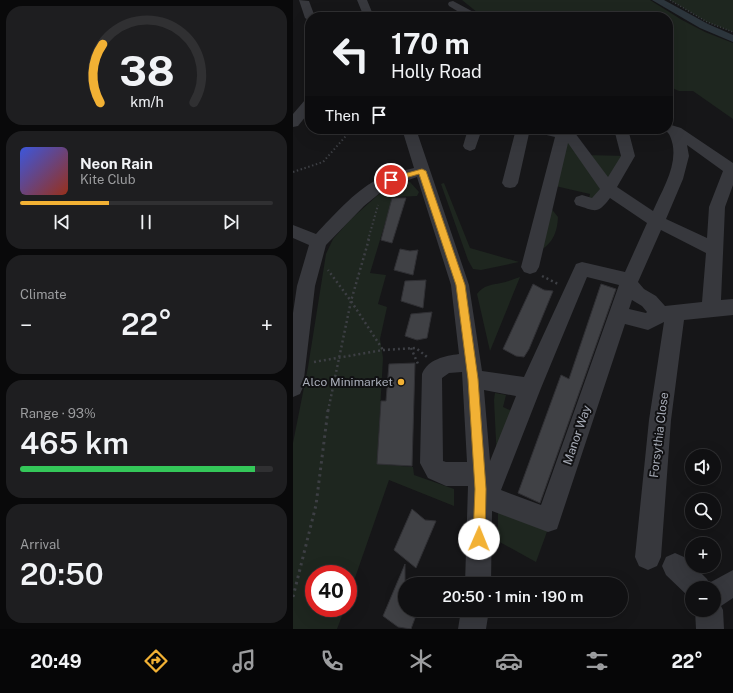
<!DOCTYPE html>
<meta charset="utf-8">
<style>
:root{--surface:#101012;--page:#1e1e20;--text:#f1f3f6;--muted:#9c9d9f;--line:#303032;--accent:#f2b134}
body{margin:0;font-family:"Public Sans",sans-serif;background:var(--page);color:var(--text);height:100vh;display:flex;flex-direction:column;font-size:15px;white-space:nowrap}
*{box-sizing:border-box;margin:0}
p{font-size:13px;color:var(--muted)}
.icon{flex:none;width:22px;height:22px;fill:none;stroke:currentColor;stroke-width:2;stroke-linecap:round;stroke-linejoin:round}
.map{position:relative;flex:1;overflow:hidden}
.sheet{display:flex;flex-direction:column;gap:6px;padding:6px;background:#09090a;width:293px}
.sheet>*{flex:none}
.banner{position:absolute;left:12px;top:12px;width:368px;height:122px;border-radius:16px;box-shadow:0 4px 16px #0002,0 0 0 1px var(--line);background:#101012;color:var(--text);overflow:hidden}
.buttons{position:absolute;left:392px;top:449px;display:grid;gap:8px}
.buttons a{display:grid;place-items:center;width:36px;height:36px;border-radius:50%;background:var(--surface);box-shadow:0 4px 16px #0002,0 0 0 1px var(--line);font-size:20px}
.speed{position:absolute;left:12px;top:565px;display:flex;gap:8px;font-size:20px;font-weight:700;text-align:center}
.speed>*{display:grid;place-content:center;width:52px;height:52px;border-radius:50%;background:var(--surface);box-shadow:0 4px 16px #0002,0 0 0 1px var(--line);line-height:1}
.speed .limit{border:6px solid #d22;background:#fff;color:#111}
.pin{position:absolute;display:grid;place-items:center;width:34px;height:34px;color:#fff;margin:-17px;border:2px solid #fff;border-radius:50%;box-shadow:0 1px 4px #0007}
.me{position:absolute;width:44px;margin:-22px;rotate:1deg;stroke-linejoin:round;filter:drop-shadow(0 0 3px #0008)}
.turn{display:flex;align-items:center;gap:14px;height:84px;padding:0 20px;font-size:18px}
.turn .icon{width:52px;height:52px;stroke-width:2.5}
.turn b{display:block;font-size:28px;line-height:34px}
.then{display:flex;align-items:center;height:38px;padding:0 20px;background:#0003;gap:8px;font-size:15px}
.big{font-size:30px;font-weight:600;line-height:1.1}
.sheet .tile{flex:1;display:flex;flex-direction:column;justify-content:center;gap:6px;min-width:0;padding:0 14px;border-radius:16px;background:var(--page)}
.sheet .dial{align-items:center;gap:0}
.dial svg{height:104px;overflow:visible;fill:none;stroke:var(--line);stroke-width:7;stroke-linecap:round;text-anchor:middle}
.dial text{fill:var(--text);stroke:none}
.song{display:flex;align-items:center;gap:12px}
.cover{width:48px;height:48px;border-radius:6px;background:linear-gradient(135deg,hsl(230 70% 55%),hsl(10 70% 35%))}
.played{height:4px;border-radius:2px;background:linear-gradient(90deg,var(--accent) 35%,var(--line) 35%)}
.keys{display:flex;justify-content:space-around;direction:ltr}
.heat{display:flex;justify-content:space-between;align-items:center;font-size:22px;direction:ltr}
.charge{height:6px;border-radius:3px;background:linear-gradient(90deg,#34c759 93%,var(--line) 0)}
.trip{position:absolute;left:105px;top:577px;width:230px;height:40px;border-radius:20px;background:var(--surface);box-shadow:0 4px 16px #0002,0 0 0 1px var(--line);font-weight:600;line-height:40px;text-align:center}
.dock{display:flex;height:64px;justify-content:space-around;align-items:center;background:#060607;color:var(--muted)}
.dock .icon{width:28px;height:28px}
.dock .on{color:var(--accent)}
.dock b{font-size:18px;color:var(--text)}
main{display:flex;flex:1;min-height:0}
.map>svg:first-child{display:block}
.green{fill:#1e261f}
.lines{fill:none;stroke-linecap:round;stroke-linejoin:round}
.canal{fill:#2c353c;fill-rule:evenodd}
.building{fill:#404145;stroke:#303034}
.path-far3{stroke:#3d3f44;stroke-width:1.5;stroke-dasharray:1 2;stroke-linecap:butt}
.path-far2{stroke:#3d3f44;stroke-width:2;stroke-dasharray:1.5 2.5;stroke-linecap:butt}
.path-far1{stroke:#3d3f44;stroke-width:2.5;stroke-dasharray:2 3;stroke-linecap:butt}
.path{stroke:#3d3f44;stroke-width:3;stroke-dasharray:2.5 4;stroke-linecap:butt}
.minor{fill:#37383d;fill-rule:evenodd}
.route{fill:#f2b134;stroke:#9d7322}
.poi-dot{fill:#f2b134;stroke:#111113;stroke-width:1.5}
.labels{text-anchor:middle;dominant-baseline:central;stroke-width:4;stroke-linejoin:round;paint-order:stroke}
.poi-label{font-size:12px;fill:#a8adb8;stroke:#111113;text-anchor:end}
.street-label{font-size:12px;fill:#a8adb8;stroke:#111113}
</style>
<main>
<section class="sheet">
<div class="tile dial"><svg viewBox="0 0 100 80">
<path d="M14 69A42 42 0 1 1 86 69"/>
<path d="M14 69A42 42 0 0 1 16 24" stroke="#f2b134"/>
<text x="50" y="56" font-size="32" font-weight="700">38</text>
<text x="50" y="72" font-size="11">km/h</text>
</svg></div>
<div class="tile">
<div class="song"><i class="cover"></i><div><b>Neon Rain</b><p>Kite Club</p></div></div>
<div class="played"></div>
<div class="keys"><svg class="icon" aria-label="previous" viewBox="0 0 24 24"><path d="M18 5L8 12l10 7zM5 5v14"/></svg><svg class="icon" aria-label="pause" viewBox="0 0 24 24"><path d="M8 5v14M16 5v14"/></svg><svg class="icon" aria-label="next" viewBox="0 0 24 24"><path d="M6 5l10 7-10 7zM19 5v14"/></svg></div>
</div>
<div class="tile"><p>Climate</p>
<div class="heat"><a>−</a><b class="big">22°</b><a>+</a></div>
</div>
<div class="tile"><p>Range · 93%</p><b class="big">465 km</b><div class="charge"></div></div>
<div class="tile"><p>Arrival</p><b class="big">20:50</b></div>
</section>
<div class="map">
<svg width="440" height="629" viewBox="0 0 440 629">
<rect width="100%" height="100%" fill="#161618"/>
<path class="green" d="M169 0H357L389 20 412 32 440 43V119L400 91H386L375 86V17H190Z
M377 0H440V32L414 22Z
M270 135 291 155 335 156 315 189 295 203 297 194 258 185Z
M117 182 126 192 124 196 100 197 77 273 93 275 85 304 94 307 87 339 90 358 84 464 120 467 121 475 161 489V506L96 480 55 598V574H21V608H52L44 629H0V443L15 367 33 254 40 239 58 219 85 195 105 184Z
M151 183 177 248 226 262 188 270 180 269 175 260 148 184Z
M257 207 265 217C264 237 257 246 240 255Z
M227 277 197 351 184 294C191 285 198 285 208 283 214 282 221 279 227 277Z
M202 393 213 395 210 407 223 413 204 461 201 400Z
M205 503 256 526 243 562 205 541Z"/>
<g class="lines">
<path class="canal" d="M359 0H371L415 24 440 35V42L407 28Z"/>
</g>
<path class="building" d="M99 198H113L99 243 88 240Z
M107 249 117 251 125 250 120 275 101 270Z
M133 280 130 308 108 301 112 281Z
M240 284 251 290 260 291 236 349 231 357 223 356 210 349Z
M308 284 323 289 247 503 225 493 268 375 276 379Z
M139 312 134 338 124 340 112 336 118 314Z
M122 363 119 466 84 464 88 401H93L96 364Z
M119 509 132 520 143 521 123 568 101 550Z
M112 564V610H125L118 629 105 627 90 616Z"/>
<g class="lines">
<path class="path-far3" d="M377 0 414 22 440 32"/>
<path class="path-far2" d="M0 172 30 162 59 129
M75 240 85 205"/>
<path class="path-far1" d="M76 239 58 301 90 350
M249 276 265 284
M118 348 125 364
M21 362 90 350 123 348 134 357
M35 411 58 301 35 270"/>
<path class="path" d="M0 597 23 505 35 410"/>
<path class="minor" d="M6 0 16 1 22 17H17V21L12 18Z
M64 0H74L81 17H71Z
M160 1 186 15 187 17H174L156 6 155 4 156 2Z
M17 99V111L5 126 0 127V114L12 100Z
M375 124 388 128 440 163V185L432 207 428 300 440 299V315L391 320 378 420 368 557 364 566 355 570 346 566 342 557 356 420 371 322 355 330 332 324 264 529 255 532 199 511 198 584H172L175 486H153L135 478 127 463 129 374C135 359 152 356 166 354L158 285 124 177 93 188 71 206 33 245 22 286 10 387 7 394 0 397V313L4 286 16 245 0 238V225L23 234C40 216 61 192 83 180 94 174 108 171 121 168L109 129H123L176 285 189 371 231 377 283 264 289 262 332 272 354 223 317 198C304 215 303 211 283 205L281 201 283 197 289 195 299 198 307 189 275 143 246 267 243 272 237 274 231 272 228 267 262 137 241 132 239 129H265L282 133 315 177 328 156 321 129H335L342 156 324 187 360 211C370 188 388 161 377 136 376 133 373 131 371 129H375ZM394 145 430 171 416 207 414 238 373 219 390 179 396 156ZM368 230 413 253 409 302 372 306 363 296 351 289 345 282ZM294 277 326 285 248 505 208 490 248 388ZM339 300 349 306 354 312 353 313 336 309ZM169 372 174 462H153L150 461 149 378 156 373ZM191 390 223 396 197 461Z
M175 129H189L182 149 177 151 172 149 170 146Z
M223 129H237L225 183 222 187 217 188 212 187 209 183Z
M382 553 391 557 399 566H401L414 579 416 583 440 570V598L428 606 430 610 431 629H403L402 610H421V588H399V599L396 597 373 575 369 566 373 557Z
M168 610H196L193 629H165Z"/>
</g>
<path class="route" d="M129 169 133 171 172 285 185 379 193 489 192 539 190 543 186 545 182 543 180 539 182 489 175 379 163 285 126 174 98 182 94 180 96 178Z"/>
<circle class="poi-dot" cx="108" cy="382" r="4"/>
<g class="labels">
<g class="poi-label">
<text x="100" y="382">Alco Minimarket</text>
</g>
<g class="street-label">
<text transform="translate(284 435) rotate(-71)">Manor Way</text>
<text transform="translate(366 435) rotate(-83)">Forsythia Close</text>
</g>
</g>
</svg>
<div class="buttons">
<a><svg class="icon" aria-label="sound" viewBox="0 0 24 24"><path d="M4 9h4l5-4v14l-5-4H4zM17 9q2 3 0 6"/></svg></a>
<a><svg class="icon" aria-label="search" viewBox="0 0 24 24"><circle cx="10" cy="10" r="6"/><path d="M15 15l6 6"/></svg></a>
<a>+</a>
<a>−</a>
</div>
<div class="speed"><div class="limit">40</div></div>
<div class="pin" style="left:98px;top:180px;background:#d93025"><svg class="icon" aria-label="arrive" viewBox="0 0 24 24"><path d="M6 21V4h12l-3 4 3 4H6"/></svg></div>
<svg class="me" style="left:186px;top:539px" viewBox="-20 -20 40 40"><circle r="19" fill="#fff"/><path d="M0-13L10 11 0 6-10 11z" fill="#f2b134"/></svg>
<div class="trip">20:50 · 1 min · 190 m</div>
<div class="banner">
<div class="turn"><svg class="icon" aria-label="left" viewBox="0 0 24 24"><path d="M17 20v-9H6M10 6l-5 5 5 5"/></svg><div><b>170 m</b>Holly Road</div></div>
<div class="then">Then<svg class="icon" aria-label="arrive" viewBox="0 0 24 24"><path d="M6 21V4h12l-3 4 3 4H6"/></svg></div>
</div>
</div>
</main>
<nav class="dock">
<b>20:49</b>
<svg class="icon on" aria-label="directions" viewBox="0 0 24 24"><path d="M12 3l9 9-9 9-9-9zM9 14v-3h6M13 9l2 2-2 2"/></svg>
<svg class="icon" aria-label="music" viewBox="0 0 24 24"><path d="M9 18V5l10-2v13"/><circle cx="6" cy="18" r="3"/><circle cx="16" cy="16" r="3"/></svg>
<svg class="icon" aria-label="phone" viewBox="0 0 24 24"><path d="M5 4h4l2 5-3 2q2 4 5 5l2-3 5 2v4C11 20 4 13 5 4z"/></svg>
<svg class="icon" aria-label="climate" viewBox="0 0 24 24"><path d="M12 3v18M4 7l16 10M4 17L20 7"/></svg>
<svg class="icon" aria-label="car" viewBox="0 0 24 24"><path d="M5 17H2v-5l4-1 3-4h7l3 4 3 1v5h-3M9 17h6M6 11h13"/><circle cx="7" cy="17" r="2"/><circle cx="17" cy="17" r="2"/></svg>
<svg class="icon" aria-label="filters" viewBox="0 0 24 24"><path d="M4 7h16M4 17h16"/><circle cx="9" cy="7" r="2"/><circle cx="15" cy="17" r="2"/></svg>
<b>22°</b>
</nav>
